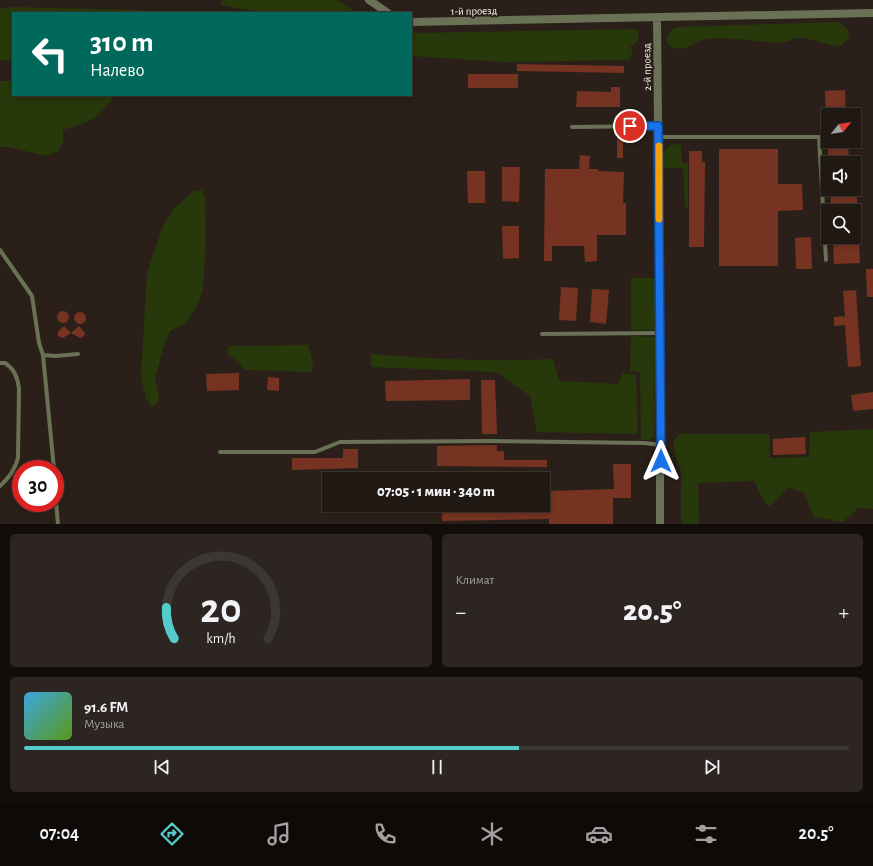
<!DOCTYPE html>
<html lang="ru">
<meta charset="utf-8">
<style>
:root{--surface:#201813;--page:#2d2521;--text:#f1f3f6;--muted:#a2a0a0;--line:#3d3733;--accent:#53cdcb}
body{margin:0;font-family:"Alegreya Sans",sans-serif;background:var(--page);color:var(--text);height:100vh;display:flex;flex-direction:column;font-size:15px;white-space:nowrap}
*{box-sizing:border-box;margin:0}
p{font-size:13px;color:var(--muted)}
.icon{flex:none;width:22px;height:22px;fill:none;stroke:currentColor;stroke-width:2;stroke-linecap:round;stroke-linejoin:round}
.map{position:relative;height:524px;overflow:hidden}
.details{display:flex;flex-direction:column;gap:10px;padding:10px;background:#120d0a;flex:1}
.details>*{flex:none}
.guide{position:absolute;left:12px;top:12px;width:400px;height:84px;border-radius:0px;box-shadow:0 2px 6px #0003,0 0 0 1px var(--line);background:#00695c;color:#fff;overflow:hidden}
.needle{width:26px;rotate:60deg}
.tools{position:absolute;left:821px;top:108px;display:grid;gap:8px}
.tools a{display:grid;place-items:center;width:40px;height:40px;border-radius:0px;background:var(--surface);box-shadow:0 2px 6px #0003,0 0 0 1px var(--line);font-size:20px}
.speed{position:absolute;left:12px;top:460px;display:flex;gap:8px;font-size:20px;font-weight:700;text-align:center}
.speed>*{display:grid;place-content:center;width:52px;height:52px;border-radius:50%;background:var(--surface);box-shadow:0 2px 6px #0003,0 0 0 1px var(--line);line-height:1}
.speed .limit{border:6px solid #d22;background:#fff;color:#111}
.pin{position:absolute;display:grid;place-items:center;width:34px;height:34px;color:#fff;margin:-17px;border:2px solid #fff;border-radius:50%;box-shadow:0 1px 4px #0007}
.me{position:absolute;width:44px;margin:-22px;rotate:0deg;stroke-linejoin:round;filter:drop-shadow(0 0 3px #0008)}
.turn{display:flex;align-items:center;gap:14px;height:84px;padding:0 12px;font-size:18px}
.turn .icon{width:52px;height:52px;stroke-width:2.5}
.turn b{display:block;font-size:28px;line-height:34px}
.big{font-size:30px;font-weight:800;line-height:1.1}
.details .widget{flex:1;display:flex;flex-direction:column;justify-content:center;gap:6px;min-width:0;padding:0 14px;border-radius:6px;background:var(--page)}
.details .dial{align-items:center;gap:0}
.dial svg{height:104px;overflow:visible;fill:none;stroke:var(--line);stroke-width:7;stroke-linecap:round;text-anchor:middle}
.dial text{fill:var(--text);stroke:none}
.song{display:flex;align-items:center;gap:12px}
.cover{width:48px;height:48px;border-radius:6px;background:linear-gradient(135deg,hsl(200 70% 55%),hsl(90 70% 35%))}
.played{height:4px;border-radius:2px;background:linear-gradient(90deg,var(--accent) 60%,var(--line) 60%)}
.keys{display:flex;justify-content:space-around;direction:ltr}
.heat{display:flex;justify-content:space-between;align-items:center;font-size:22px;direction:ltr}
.details .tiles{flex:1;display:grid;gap:10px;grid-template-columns:1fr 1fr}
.widget:last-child{grid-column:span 2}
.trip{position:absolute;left:322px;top:472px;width:228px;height:40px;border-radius:0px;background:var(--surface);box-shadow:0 2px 6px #0003,0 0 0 1px var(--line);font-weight:800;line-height:40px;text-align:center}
.tabs{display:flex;height:64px;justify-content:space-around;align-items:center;background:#0d0a08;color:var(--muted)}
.tabs .icon{width:28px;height:28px}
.tabs .on{color:var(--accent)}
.tabs b{font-size:18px;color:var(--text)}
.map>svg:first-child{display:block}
.green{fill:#27380a}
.building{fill:#763321}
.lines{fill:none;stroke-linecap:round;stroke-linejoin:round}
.lane{stroke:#697255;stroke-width:4}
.street{stroke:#697255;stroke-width:8}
.route-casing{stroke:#114b97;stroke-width:10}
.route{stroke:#1a73e8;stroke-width:7}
.slow{stroke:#f59e0b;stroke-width:7}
.labels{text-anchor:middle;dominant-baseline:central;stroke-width:4;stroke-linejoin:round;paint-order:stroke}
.street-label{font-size:11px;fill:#fbf3ee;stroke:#2b2019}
</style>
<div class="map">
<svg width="873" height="524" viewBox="0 0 873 524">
<rect width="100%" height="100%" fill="#2b2019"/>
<path class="green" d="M223 0H337L358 13C312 13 264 17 220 4Z
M11 7 141 10 139 13H13V60H0V9Z
M839 22 848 29 850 36 841 46C827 47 816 39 802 38 796 37 790 41 785 42 759 44 733 36 708 39 692 40 687 56 668 45L666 38 672 29 679 27Z
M634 29 638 31C640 40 636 43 630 47L633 54 629 60 506 62 411 56V33Z
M0 81H13V95H115C97 120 91 122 63 130V142L58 151 46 156 9 147H0Z
M681 144 682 163H688V209L685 208 683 168H663V153L670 145Z
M202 190 205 197 206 243 203 289 199 302 186 323 170 331 163 349 155 378 159 395 158 403 151 407 146 399 141 376 147 273 163 226 173 209 194 191Z
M631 278H655V330H631Z
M631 336 655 337 654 437 648 440H641L640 372 630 371Z
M308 345 313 364 312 372 246 370 227 353 229 346Z
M371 354C432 359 492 362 553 359L559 381 618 384 622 373 636 375 638 434 537 432 530 396 496 372 371 367Z
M873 429V509L858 508 843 522 814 517 804 493 788 487 769 507 763 500 754 481 698 483 699 524H681V472L673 447 675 439 680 434H769L770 458 809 457 810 432Z"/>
<path class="building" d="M517 64 624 66V73L517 71Z
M468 74H518V88H468Z
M611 87H620V107H576L577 91 611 92Z
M845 90 846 115H826L825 91Z
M623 130V158H617V131Z
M827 141H848L849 163H829Z
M719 149H778V184H802L803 210 778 211V266H719Z
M689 151H702V162H705L704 247H689Z
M580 155 590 156 589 169H598V171L624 172 623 203H626V235H597V261L585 262 584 246H552V261H544L545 169H579Z
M502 167H520L519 202 502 201Z
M467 171H485V203H468Z
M830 189H856L858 211H831Z
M502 226H519V258L503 259Z
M811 237 812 269H796L795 238Z
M833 237H859L860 263 834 264Z
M866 269H873V297H867Z
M561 287 578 288 576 321 559 320Z
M592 289 609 290 606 324 590 322Z
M856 290 861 366 848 367 845 325 834 326V317L845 316 843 291Z
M57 317a6 6 0 1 1 12 0a6 6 0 1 1-12 0Z
M74 318a6 6 0 1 1 12 0a6 6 0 1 1-12 0Z
M64 326 71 333 63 338 58 336V332Z
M79 326 85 333 84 336 80 338 71 333Z
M239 373V390L207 391 206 374Z
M268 377 279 378V391L267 390Z
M470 379V400L386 401 385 381Z
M481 380H495L497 434H482Z
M873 392V409L853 411 851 395Z
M805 437 806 454 773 455V439Z
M497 445V451H504V460H547V467L437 466V446Z
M343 449H358V468L292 470V458H343Z
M613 464H631V498H613V524H549V519L442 521V505H548V491L614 489Z"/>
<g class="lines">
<path class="lane" d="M572 127 658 126
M658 137H819L826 260
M0 250 32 296 39 343 43 355 56 356 78 354
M542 334 660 333
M43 355 54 469
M0 363H5C15 369 18 378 19 389L18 458C15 470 9 478 0 486
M220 452H315L340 442 490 441 645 443 661 445
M55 490 58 524"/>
<path class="street" d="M369 0 388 13
M657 18 660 333V524
M411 22 873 13"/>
</g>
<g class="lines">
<g class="route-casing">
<path id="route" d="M630 126H658L661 461"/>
</g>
<use href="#route" class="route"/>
<path class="slow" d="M659 146V219"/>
</g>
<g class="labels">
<g class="street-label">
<text transform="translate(474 11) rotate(-1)">1-й проезд</text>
<text transform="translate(647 67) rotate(-91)">2-й проезд</text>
</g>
</g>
</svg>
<div class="tools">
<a><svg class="needle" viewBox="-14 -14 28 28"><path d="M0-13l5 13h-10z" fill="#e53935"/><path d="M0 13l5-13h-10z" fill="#a2a0a0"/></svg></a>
<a><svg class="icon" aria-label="sound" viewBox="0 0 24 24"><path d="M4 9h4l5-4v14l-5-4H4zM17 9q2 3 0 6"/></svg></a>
<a><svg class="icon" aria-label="search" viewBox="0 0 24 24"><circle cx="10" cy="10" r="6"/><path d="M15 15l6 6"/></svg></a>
</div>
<div class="speed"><div class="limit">30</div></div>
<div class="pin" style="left:630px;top:126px;background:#d93025"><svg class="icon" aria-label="arrive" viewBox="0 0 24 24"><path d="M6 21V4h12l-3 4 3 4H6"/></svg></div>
<svg class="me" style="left:661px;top:461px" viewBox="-20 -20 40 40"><path d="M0-17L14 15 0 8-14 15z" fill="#1a73e8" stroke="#fff" stroke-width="4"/></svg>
<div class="trip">07:05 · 1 мин · 340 m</div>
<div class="guide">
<div class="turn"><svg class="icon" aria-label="left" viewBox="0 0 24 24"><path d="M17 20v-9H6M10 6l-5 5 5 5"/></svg><div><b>310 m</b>Налево</div></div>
</div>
</div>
<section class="details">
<div class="tiles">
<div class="widget dial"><svg viewBox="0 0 100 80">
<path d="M14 69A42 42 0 1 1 86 69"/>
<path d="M14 69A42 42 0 0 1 8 45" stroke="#53cdcb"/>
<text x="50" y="56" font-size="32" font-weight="700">20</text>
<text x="50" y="72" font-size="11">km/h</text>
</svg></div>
<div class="widget"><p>Климат</p>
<div class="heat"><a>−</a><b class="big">20.5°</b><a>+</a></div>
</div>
<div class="widget">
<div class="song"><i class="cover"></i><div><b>91.6 FM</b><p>Музыка</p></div></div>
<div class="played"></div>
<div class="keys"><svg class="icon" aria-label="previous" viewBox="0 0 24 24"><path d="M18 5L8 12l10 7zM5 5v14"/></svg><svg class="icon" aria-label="pause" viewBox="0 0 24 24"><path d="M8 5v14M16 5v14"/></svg><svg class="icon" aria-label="next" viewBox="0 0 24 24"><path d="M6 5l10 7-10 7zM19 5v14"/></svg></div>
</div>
</div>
</section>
<nav class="tabs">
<b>07:04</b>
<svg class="icon on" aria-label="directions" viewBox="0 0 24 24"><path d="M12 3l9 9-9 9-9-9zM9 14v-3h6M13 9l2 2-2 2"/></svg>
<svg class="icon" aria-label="music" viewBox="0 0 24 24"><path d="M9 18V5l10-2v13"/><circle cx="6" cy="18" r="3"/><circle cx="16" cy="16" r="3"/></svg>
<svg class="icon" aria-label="phone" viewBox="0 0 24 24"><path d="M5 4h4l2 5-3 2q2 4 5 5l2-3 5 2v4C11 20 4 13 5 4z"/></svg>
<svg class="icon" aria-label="climate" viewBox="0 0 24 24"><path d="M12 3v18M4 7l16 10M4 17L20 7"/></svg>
<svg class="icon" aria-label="car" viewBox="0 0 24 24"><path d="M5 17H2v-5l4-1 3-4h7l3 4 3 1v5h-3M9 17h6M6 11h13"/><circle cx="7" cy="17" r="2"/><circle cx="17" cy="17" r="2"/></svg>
<svg class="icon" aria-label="filters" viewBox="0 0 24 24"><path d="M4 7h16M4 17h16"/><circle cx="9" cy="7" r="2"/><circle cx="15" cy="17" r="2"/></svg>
<b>20.5°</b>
</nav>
